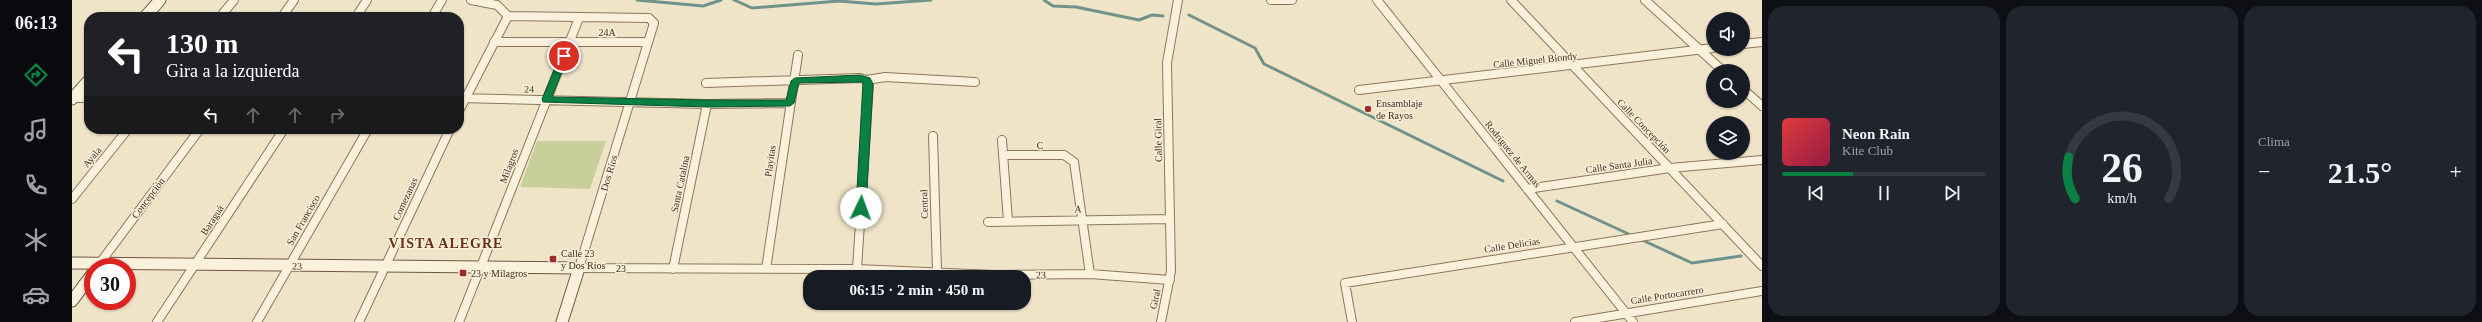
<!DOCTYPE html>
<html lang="es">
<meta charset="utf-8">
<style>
:root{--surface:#171b24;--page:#20242c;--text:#f1f3f6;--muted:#9ea1a6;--line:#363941;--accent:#0b8043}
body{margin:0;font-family:Georgia,serif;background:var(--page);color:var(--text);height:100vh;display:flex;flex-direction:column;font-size:15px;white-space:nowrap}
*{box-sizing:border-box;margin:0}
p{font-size:13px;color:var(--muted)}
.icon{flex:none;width:22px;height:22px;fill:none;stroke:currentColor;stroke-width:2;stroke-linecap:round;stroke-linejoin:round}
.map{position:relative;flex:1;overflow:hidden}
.sheet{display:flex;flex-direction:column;gap:6px;padding:6px;background:#0d0f14;width:720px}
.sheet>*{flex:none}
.top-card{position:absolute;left:12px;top:12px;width:380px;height:122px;border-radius:16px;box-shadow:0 1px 3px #0004;background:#202124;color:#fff;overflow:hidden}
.tools{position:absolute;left:1634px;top:12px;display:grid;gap:8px}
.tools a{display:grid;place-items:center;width:44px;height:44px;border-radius:50%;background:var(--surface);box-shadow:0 1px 3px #0004;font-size:20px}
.speed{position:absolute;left:12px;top:258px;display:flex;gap:8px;font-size:20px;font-weight:700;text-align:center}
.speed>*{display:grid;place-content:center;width:52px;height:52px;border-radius:50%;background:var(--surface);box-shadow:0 1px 3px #0004;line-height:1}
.speed .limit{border:6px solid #d22;background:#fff;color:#111}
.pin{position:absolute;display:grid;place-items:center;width:34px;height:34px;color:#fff;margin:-17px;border:2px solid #fff;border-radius:50%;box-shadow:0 1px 4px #0007}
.me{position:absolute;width:44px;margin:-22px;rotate:3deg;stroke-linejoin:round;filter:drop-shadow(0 0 3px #0008)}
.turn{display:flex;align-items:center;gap:14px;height:84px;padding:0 16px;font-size:18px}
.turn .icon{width:52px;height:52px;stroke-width:2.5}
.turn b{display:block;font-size:28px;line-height:34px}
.lanes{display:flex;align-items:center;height:38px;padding:0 16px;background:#0003;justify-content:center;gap:20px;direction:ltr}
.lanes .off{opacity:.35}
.big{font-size:30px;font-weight:700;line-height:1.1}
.sheet .tile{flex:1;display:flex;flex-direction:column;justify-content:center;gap:6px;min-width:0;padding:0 14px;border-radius:16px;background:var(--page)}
.sheet .dial{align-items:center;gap:0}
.dial svg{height:104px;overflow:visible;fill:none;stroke:var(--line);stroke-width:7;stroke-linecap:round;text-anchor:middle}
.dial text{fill:var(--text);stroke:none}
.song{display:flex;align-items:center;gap:12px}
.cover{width:48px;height:48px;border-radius:6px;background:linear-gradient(135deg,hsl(0 70% 55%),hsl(340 70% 35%))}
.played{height:4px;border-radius:2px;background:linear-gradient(90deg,var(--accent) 35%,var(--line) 35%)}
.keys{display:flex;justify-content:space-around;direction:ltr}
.heat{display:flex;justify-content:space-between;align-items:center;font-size:22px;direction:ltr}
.sheet .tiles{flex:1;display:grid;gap:6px;grid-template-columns:repeat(3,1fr)}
.trip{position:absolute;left:731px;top:270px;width:228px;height:40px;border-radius:16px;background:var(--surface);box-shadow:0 1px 3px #0004;font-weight:700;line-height:40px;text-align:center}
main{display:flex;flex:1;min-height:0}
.tab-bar{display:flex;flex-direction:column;width:72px;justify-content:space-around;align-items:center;background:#090b0e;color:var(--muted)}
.tab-bar .icon{width:28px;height:28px}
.tab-bar .on{color:var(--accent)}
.tab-bar b{font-size:18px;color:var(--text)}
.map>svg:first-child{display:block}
.green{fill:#c9cf9b}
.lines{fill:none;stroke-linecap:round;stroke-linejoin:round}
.stream{stroke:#6f938a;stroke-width:3}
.street-casing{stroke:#8d765c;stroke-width:10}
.secondary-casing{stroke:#6f573f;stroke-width:13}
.street{stroke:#faf1dc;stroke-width:8}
.secondary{stroke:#faf1dc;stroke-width:11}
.route{fill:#0b8043;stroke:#07532c}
.poi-dot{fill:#9e2a2b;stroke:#f7eed8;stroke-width:1.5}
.labels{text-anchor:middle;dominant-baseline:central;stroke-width:3;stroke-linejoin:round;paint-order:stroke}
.street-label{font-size:10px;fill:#3d2e20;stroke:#f7eed8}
.poi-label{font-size:10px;fill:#3d2e20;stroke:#f7eed8;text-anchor:start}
.district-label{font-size:14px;font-weight:bold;letter-spacing:1px;fill:#6b2e1e;stroke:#f7eed8}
</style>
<main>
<nav class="tab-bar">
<b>06:13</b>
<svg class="icon on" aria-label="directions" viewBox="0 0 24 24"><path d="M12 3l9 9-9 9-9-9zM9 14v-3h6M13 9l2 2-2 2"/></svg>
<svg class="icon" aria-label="music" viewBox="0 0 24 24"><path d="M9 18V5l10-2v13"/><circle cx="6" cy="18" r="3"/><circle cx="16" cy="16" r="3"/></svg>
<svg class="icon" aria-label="phone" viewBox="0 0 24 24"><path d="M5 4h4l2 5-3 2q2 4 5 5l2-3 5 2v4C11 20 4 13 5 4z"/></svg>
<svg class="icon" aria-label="climate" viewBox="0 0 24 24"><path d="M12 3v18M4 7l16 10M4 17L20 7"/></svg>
<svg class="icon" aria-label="car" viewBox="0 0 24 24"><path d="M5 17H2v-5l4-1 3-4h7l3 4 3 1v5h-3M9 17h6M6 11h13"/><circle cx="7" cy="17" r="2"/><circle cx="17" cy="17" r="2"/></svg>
</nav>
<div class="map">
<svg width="1690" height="322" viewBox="0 0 1690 322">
<rect width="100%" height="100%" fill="#f0e4c8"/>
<path class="green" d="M465 141H534L518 189 448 187Z"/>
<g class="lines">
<path class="stream" d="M565 0 631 6 649 0
M662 0 680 8 767 1 804 4 859 0
M972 0 981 6 1004 7 1067 20 1080 15 1091 16
M1117 15 1183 48 1192 64 1431 181
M1485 201 1561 236
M1568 239 1620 263 1669 256"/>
<g class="street-casing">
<path id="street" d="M1199 0H1220
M1305 0 1561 322
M1439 0 1690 266
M1573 0 1651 71
M436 16 577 18 582 23 507 268 785 269 922 275 1018 274 1098 280
M148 17 162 0
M210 17 222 0
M284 17 295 0
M360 17 370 0
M422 42H576
M1671 44 1690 42
M795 80 813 77 903 82
M634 83 788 78 795 80 797 84 785 269
M1671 89 1690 106
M1287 90 1641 48
M1 98H17
M387 98 635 104 718 103
M387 111 436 16 425 5 399 0
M861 136 865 271
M930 140 936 221
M931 155H992L1002 162 1018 274
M1455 189 1598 168 1690 160
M0 199 56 129
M916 222 1097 219
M28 263 128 129
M601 269 635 104
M694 269 726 55
M85 322 212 129
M185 322 296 129
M287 322 378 129
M387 322 507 18
M1089 322 1099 271 1095 63 1106 0
M1280 322 1273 283 1651 224
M1503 322 1690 291"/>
</g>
<g class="secondary-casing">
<path id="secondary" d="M73 17 88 0
M0 99 17 80
M0 263 507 268 490 322
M0 301 21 273"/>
</g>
<use href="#street" class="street"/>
<use href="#secondary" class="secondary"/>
</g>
<path class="route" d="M492 53 496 56 480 97 635 100H714L719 81 723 78 788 75 798 78 801 84 794 208 789 211 784 208 791 82 727 83 722 103 718 106 635 107 471 102 470 99 488 56Z"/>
<g class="poi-dot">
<circle cx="1296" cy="109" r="4"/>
<rect x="477" y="255" width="8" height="8" rx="2"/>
<rect x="387" y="269" width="8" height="8" rx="2"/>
</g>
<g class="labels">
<g class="street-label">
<text x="535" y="32">24A</text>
<text transform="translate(1463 60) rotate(-6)">Calle Miguel Biondy</text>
<text transform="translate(457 89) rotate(1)">24</text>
<text transform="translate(1572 126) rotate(46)">Calle Concepción</text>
<text transform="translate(1086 140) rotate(-91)">Calle Giral</text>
<text x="968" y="145">C</text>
<text transform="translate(1441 154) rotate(51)">Rodríguez de Armas</text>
<text transform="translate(20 157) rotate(-51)">Ayala</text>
<text transform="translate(698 161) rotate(-82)">Playitas</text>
<text transform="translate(1547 165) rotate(-8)">Calle Santa Julia</text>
<text transform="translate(437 166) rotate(-69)">Milagros</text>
<text transform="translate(537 173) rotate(-73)">Dos Ríos</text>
<text transform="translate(608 184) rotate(-78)">Santa Catalina</text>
<text transform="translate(76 198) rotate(-53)">Concepción</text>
<text transform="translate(333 199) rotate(-65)">Comezanas</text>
<text transform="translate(852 204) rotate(-91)">Central</text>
<text transform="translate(1006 209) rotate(-1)">A</text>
<text transform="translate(140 220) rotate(-57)">Baraguá</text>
<text transform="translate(231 220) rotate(-60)">San Francisco</text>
<text transform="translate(1440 245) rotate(-9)">Calle Delicias</text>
<text transform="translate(225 266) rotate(1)">23</text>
<text x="549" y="268">23</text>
<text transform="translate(969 275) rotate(-1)">23</text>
<text transform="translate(1595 295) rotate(-9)">Calle Portocarrero</text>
<text transform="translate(1083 299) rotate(-78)">Giral</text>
</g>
<g class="poi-label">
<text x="1304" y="103">Ensamblaje<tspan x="1304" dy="12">de Rayos</tspan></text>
<text x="489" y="253">Calle 23<tspan x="489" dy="12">y Dos Ríos</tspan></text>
<text x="399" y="273">23 y Milagros</text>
</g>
<g class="district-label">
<text x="374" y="243">VISTA ALEGRE</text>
</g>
</g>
</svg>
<div class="tools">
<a><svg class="icon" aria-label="sound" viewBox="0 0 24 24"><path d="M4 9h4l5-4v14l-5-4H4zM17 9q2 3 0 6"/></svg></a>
<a><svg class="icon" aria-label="search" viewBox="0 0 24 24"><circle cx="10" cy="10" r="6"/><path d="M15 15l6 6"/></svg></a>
<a><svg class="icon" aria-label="layers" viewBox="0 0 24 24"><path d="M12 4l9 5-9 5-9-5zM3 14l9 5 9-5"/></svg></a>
</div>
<div class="speed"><div class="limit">30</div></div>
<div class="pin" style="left:492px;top:56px;background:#d93025"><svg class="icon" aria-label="arrive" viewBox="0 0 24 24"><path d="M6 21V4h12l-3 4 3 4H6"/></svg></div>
<svg class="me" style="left:789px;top:208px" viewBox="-20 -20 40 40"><circle r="19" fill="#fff"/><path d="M0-13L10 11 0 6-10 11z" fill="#0b8043"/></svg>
<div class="trip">06:15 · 2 min · 450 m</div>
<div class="top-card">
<div class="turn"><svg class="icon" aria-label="left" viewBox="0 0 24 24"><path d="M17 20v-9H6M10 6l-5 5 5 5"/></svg><div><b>130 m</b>Gira a la izquierda</div></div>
<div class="lanes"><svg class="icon" aria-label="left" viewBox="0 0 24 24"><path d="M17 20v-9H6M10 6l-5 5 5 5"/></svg><svg class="icon off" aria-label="ahead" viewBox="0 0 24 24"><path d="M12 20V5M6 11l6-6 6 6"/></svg><svg class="icon off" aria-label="ahead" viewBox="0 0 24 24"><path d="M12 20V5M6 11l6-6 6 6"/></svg><svg class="icon off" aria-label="right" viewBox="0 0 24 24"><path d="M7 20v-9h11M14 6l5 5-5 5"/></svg></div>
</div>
</div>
<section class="sheet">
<div class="tiles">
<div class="tile">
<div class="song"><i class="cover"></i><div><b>Neon Rain</b><p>Kite Club</p></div></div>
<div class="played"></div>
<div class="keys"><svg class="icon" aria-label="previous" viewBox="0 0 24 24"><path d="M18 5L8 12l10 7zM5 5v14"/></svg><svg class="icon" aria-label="pause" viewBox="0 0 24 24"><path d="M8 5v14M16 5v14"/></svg><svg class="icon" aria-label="next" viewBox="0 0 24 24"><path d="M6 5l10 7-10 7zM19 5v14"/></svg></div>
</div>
<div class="tile dial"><svg viewBox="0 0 100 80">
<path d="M14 69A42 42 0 1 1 86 69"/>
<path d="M14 69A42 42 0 0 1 9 37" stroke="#0b8043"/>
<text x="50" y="56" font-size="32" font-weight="700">26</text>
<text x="50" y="72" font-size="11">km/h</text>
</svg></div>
<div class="tile"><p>Clima</p>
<div class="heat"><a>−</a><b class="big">21.5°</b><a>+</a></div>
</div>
</div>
</section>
</main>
